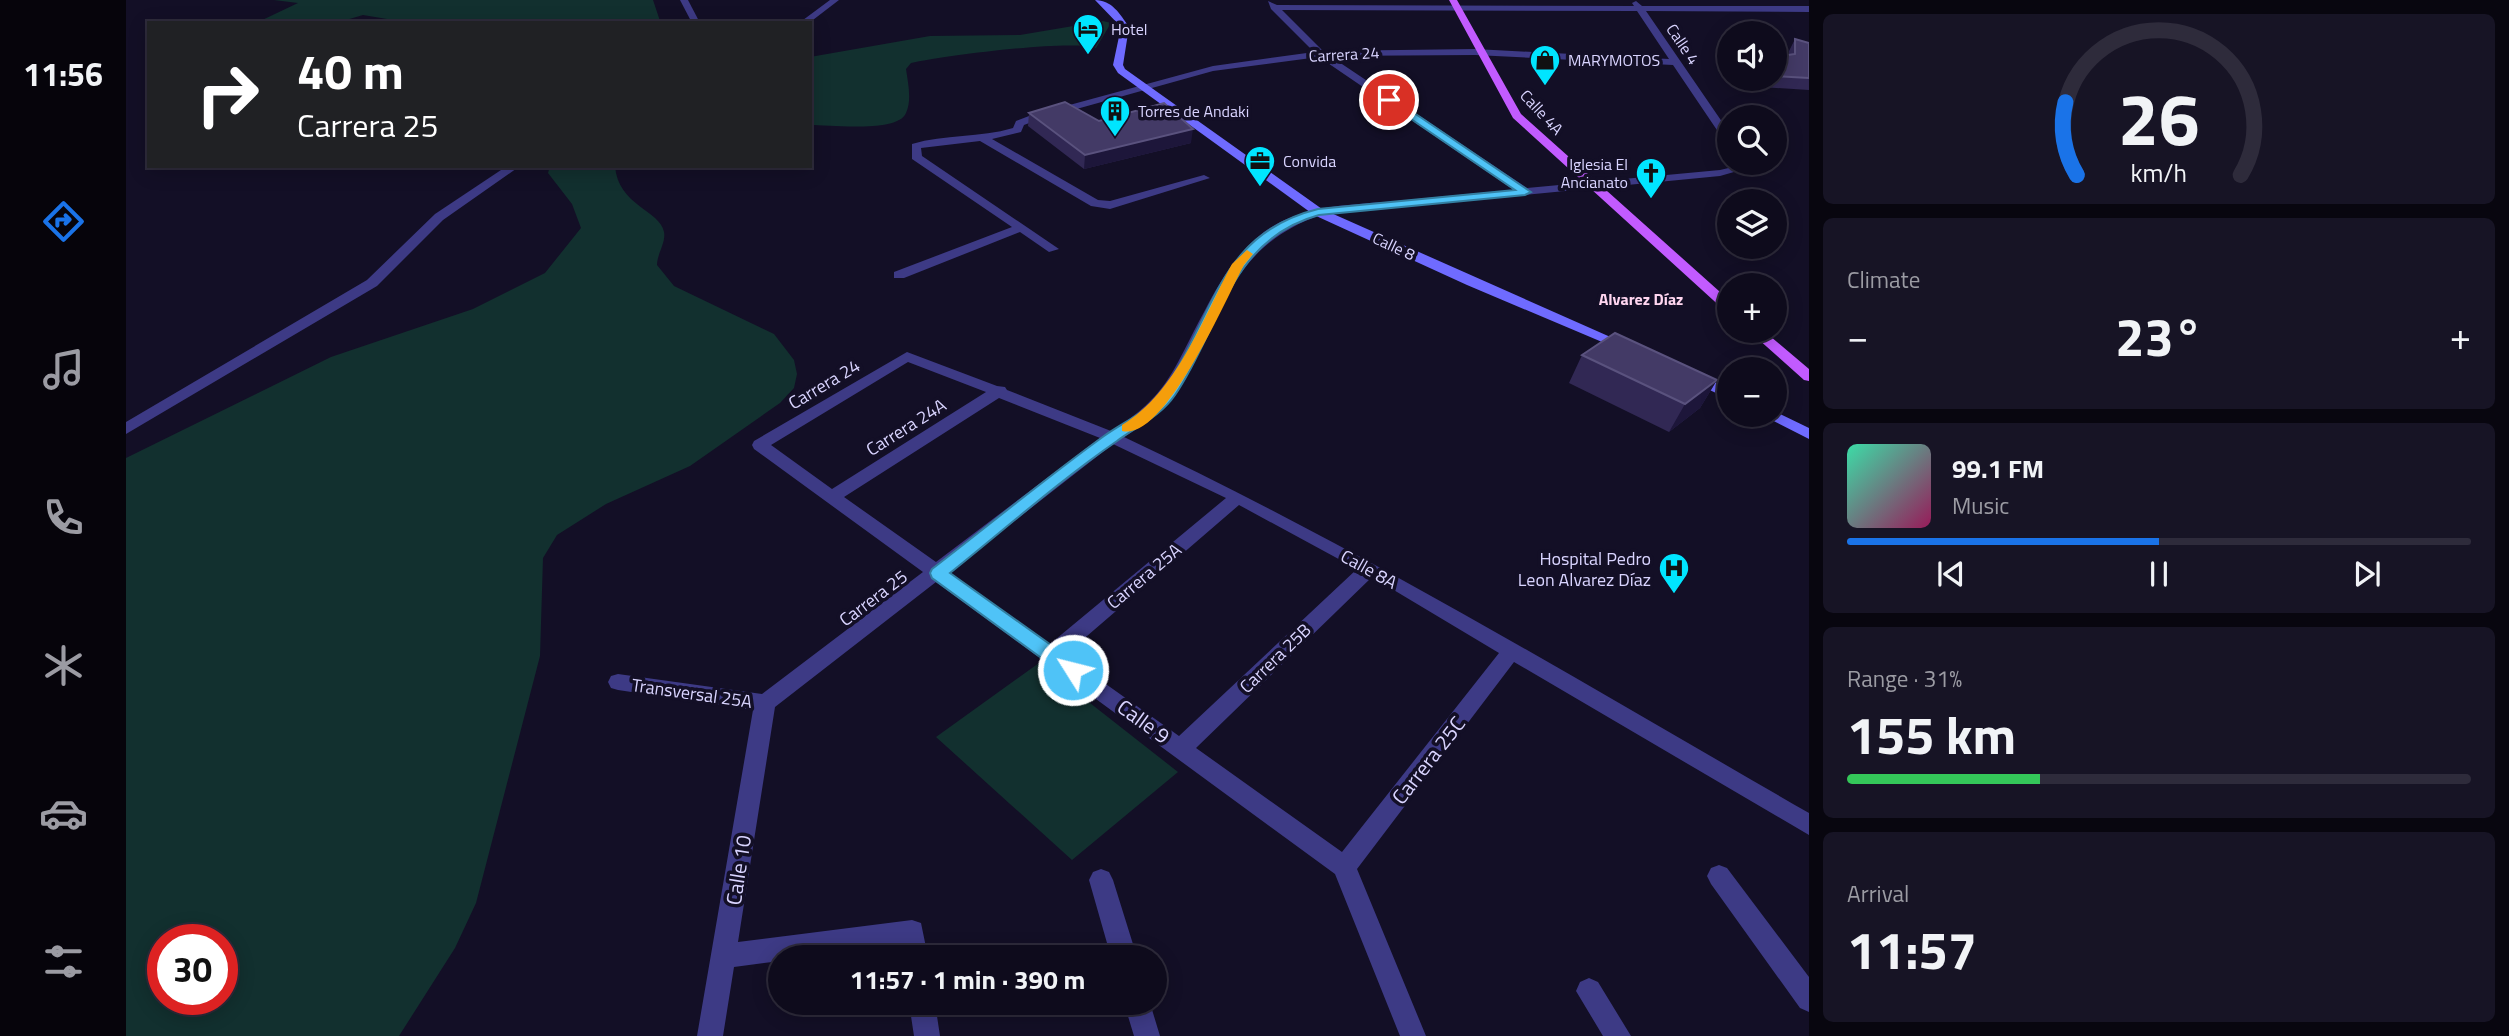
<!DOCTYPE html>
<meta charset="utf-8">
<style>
:root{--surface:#0e0b1c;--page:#171425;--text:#f1f3f6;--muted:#9b9ba3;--line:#2e2b3b;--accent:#1a73e8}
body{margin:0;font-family:"Titillium Web",sans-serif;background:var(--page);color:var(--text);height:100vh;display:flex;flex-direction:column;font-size:26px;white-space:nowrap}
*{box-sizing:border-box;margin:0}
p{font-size:23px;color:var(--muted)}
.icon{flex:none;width:38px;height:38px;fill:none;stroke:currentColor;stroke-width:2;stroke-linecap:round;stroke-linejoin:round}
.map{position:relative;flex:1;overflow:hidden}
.panel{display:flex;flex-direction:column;gap:14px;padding:14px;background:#08060f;width:700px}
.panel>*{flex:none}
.hud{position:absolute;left:21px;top:21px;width:665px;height:147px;border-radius:0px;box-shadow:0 4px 18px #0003,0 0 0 2px var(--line);background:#202124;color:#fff;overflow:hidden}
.buttons{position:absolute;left:1591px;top:21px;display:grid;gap:14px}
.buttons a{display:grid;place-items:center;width:70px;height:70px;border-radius:50%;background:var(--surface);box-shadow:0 4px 18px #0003,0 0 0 2px var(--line);font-size:35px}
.speed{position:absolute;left:21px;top:924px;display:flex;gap:14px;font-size:35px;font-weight:700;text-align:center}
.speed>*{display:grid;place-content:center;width:91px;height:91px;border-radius:50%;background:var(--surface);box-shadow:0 4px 18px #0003,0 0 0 2px var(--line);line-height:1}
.speed .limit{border:10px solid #d22;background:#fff;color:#111}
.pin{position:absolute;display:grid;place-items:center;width:60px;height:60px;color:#fff;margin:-30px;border:4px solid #fff;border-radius:50%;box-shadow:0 2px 7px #0007}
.me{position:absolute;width:77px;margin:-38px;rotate:306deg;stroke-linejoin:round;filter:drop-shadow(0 0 5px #0008)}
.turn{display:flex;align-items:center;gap:24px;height:147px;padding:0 35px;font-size:32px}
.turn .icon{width:91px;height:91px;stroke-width:2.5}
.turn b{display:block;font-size:49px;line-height:60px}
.big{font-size:52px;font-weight:700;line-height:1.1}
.panel .card{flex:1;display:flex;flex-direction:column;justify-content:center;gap:10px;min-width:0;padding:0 24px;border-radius:10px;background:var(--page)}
.panel .dial{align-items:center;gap:0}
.dial svg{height:182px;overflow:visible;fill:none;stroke:var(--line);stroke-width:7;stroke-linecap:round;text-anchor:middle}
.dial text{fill:var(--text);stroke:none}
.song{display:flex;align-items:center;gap:21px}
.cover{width:84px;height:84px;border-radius:10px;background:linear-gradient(135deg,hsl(160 70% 55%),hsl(330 70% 35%))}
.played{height:7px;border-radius:4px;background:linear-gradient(90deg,var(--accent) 50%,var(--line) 50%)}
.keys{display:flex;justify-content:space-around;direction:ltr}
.heat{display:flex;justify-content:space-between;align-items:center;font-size:38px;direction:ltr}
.charge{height:10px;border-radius:5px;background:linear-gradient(90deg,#34c759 31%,var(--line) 0)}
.trip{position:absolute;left:642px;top:945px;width:399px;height:70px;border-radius:35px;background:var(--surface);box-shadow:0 4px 18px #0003,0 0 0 2px var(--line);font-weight:700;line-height:70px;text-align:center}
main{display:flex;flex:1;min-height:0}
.tab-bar{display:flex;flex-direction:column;width:126px;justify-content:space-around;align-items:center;background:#06040b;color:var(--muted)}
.tab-bar .icon{width:49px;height:49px}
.tab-bar .current{color:var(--accent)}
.tab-bar b{font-size:32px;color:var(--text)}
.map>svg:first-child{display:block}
.green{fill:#12302f;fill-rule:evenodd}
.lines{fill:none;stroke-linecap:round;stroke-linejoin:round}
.minor{fill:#3d3a85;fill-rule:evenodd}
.tertiary{fill:#3d3a85;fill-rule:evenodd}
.secondary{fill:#6f6bff;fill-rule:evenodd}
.primary{fill:#c25bff;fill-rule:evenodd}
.wall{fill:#312854}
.shaded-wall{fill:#1d163a}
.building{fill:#433a66;stroke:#5a527e;stroke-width:2}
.route{fill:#4fc3f7;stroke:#337fa1;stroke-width:2}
.slow{fill:#f59e0b}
.labels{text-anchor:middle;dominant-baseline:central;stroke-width:7;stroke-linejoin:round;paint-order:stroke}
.far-poi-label{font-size:16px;fill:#d9d4ff;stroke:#130f26;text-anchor:start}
.far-street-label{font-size:16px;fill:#d9d4ff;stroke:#130f26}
.far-neighbourhood-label{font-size:16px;font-weight:bold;fill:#ffd6f0;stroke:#130f26}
.street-label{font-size:18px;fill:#d9d4ff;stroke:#130f26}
.poi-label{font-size:18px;fill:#d9d4ff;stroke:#130f26;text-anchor:end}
.near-street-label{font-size:21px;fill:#d9d4ff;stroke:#130f26}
</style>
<main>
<nav class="tab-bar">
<b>11:56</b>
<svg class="icon current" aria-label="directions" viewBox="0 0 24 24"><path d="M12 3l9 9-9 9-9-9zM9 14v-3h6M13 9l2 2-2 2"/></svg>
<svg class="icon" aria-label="music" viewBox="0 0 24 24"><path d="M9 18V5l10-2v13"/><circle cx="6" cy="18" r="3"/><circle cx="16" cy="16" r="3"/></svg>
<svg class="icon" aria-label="phone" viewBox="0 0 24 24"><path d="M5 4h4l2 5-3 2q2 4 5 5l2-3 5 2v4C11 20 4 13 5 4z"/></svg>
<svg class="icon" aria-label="climate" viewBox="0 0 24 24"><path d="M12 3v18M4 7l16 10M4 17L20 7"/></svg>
<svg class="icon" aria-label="car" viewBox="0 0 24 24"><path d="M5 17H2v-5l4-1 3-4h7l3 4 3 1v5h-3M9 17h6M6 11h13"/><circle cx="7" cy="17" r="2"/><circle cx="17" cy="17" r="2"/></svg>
<svg class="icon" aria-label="filters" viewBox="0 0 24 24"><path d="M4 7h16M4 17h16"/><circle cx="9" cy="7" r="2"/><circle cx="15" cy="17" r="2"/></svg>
</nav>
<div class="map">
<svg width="1683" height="1036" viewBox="0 0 1683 1036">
<rect width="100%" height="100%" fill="#130f26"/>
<path class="green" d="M148 0H527L534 21 285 23 237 15 210 23H130L172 3Z
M977 21 985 23 970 48C943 39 818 56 785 63L780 69C782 83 786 100 780 113 772 133 704 125 684 125V57L804 36 894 35Z
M424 166H489C492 206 534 210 538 232 540 243 531 254 531 265L548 286 648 334 668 360 671 374 668 388 654 403 564 466 480 504 431 535 417 558 414 656 350 903 329 948 273 1036H0V458L205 357 347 309 419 273 455 228 446 204 422 173ZM37 940H96V999H37Z
M913 663 1052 772 946 860 810 737Z"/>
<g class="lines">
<path class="minor" d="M704 0H713L683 23H673Z
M1142 1 1151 5 1508 6 1506 3 1510 1 1516 6H1683V12L1520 11 1603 132V143L1599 142 1547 65 1349 55 1204 56 1401 188 1594 170 1611 166 1612 163H1622V168L1594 176 1194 215C1120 242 1104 289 1070 354 1063 368 1058 384 1048 396 1034 414 1017 425 998 437 1234 548 1457 683 1683 813V835L1388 662 1231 869 1300 1036H1274L1209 874 810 582 649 707 612 942 786 920 795 923 802 957H776L775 946 684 957H654V961L608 967 597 1036H571L627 710 492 690 485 688 482 682 485 676 492 674 636 694 797 572 628 449 626 445 628 441 781 352 871 386 879 387 881 390 985 431C1043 396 1047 369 1078 312 1093 283 1111 252 1138 232 1177 204 1225 205 1271 201 1310 197 1349 193 1388 190L1193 57 1087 71 911 120 898 125 895 132 866 139 972 200 984 201 1078 175 1084 178 984 209 965 206 854 141 795 148 796 156 933 249 923 252 894 232 778 278H768V272L886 227 786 159V144C819 134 854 138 887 128L890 121 903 116 1087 66 1188 52 1145 9ZM1156 10 1511 11 1543 59 1349 49 1197 51ZM782 362 860 392 706 489 645 445ZM873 398 974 438 810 562 718 497ZM987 444 1100 498 924 644 823 572ZM1113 505 1231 569 1053 736 939 655ZM1246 577 1373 653 1216 852 1070 748Z
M381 166H394L317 220 251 286 0 434V422L241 280 309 214Z
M1593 865 1601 868 1683 977V1012L1674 1008 1585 884 1581 876 1585 868Z
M975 869 983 872 987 880 1011 957H985L963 880 967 872Z
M1463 978 1472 982 1505 1036H1477L1450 991 1454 982Z
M783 1003H809L814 1036H788Z
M998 1003H1024L1034 1036H1008Z"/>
<path class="tertiary" d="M554 0H562L574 23H566Z"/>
<path class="secondary" d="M969 0C986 0 994 14 1003 27L997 65 999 69 1196 209 1507 347 1505 350H1495L1341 285 1188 215 992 73 987 65 995 27Z
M1567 373 1603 388V399L1562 380 1560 377 1562 374Z
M1650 412 1683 428V439L1636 415H1648Z"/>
<path class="primary" d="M1323 0H1331L1395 114 1603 300V311L1598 310 1387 118Z
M1623 331H1638L1683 369V381L1678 380Z"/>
</g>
<path class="wall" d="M1669 39 1683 43V90L1603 85V73V79H1648V57L1663 55V51Z
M903 113 973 121 1065 143 958 169 902 126Z
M1456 355 1591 380 1574 408 1543 432 1443 383Z"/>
<path class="shaded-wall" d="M1067 129 1065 143 958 169 959 155Z
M1591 380 1574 408 1543 432 1559 404Z"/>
<path class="building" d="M1669 39 1683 43V78L1648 76V57L1669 54Z
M939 102 973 121 1038 103 1067 129 959 155 903 113Z
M1489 333 1591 380 1559 404 1456 355Z"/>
<path class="route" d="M1260 98H1266L1405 192 1399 195 1193 215C1102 240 1095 328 1049 395 1034 417 1011 426 991 441 933 481 879 529 824 573L953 665 956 670 953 676H940L806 578 804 573 806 569C863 525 920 478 978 436 999 421 1022 412 1037 391 1089 317 1091 234 1192 209L1389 190 1260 102Z"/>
<path class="slow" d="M1121 250 1127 254 1118 265C1100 298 1039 442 996 431V425C1050 393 1077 318 1106 264Z"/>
<defs>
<g id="hotel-pin" transform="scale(1.575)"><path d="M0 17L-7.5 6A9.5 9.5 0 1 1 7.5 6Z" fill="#00e5ff" stroke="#130f26"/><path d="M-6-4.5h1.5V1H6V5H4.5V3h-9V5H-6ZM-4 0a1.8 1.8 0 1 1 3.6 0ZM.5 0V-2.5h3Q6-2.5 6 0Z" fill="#111"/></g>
<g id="shop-pin" transform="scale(1.575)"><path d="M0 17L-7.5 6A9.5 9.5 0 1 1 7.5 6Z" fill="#00e5ff" stroke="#130f26"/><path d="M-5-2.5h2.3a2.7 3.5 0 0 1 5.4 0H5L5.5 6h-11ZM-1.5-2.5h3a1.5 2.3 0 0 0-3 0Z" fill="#111"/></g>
<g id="building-pin" transform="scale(1.575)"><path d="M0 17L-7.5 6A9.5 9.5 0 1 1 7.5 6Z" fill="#00e5ff" stroke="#130f26"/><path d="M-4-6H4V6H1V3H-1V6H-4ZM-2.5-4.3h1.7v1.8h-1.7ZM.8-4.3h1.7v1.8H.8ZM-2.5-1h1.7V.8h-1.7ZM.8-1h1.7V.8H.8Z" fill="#111"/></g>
<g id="office-pin" transform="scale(1.575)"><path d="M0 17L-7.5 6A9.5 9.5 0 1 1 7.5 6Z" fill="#00e5ff" stroke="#130f26"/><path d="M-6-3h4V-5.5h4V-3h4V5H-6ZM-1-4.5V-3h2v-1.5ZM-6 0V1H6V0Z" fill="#111"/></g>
<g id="church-pin" transform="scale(1.575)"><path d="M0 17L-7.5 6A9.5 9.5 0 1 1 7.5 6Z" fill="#00e5ff" stroke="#130f26"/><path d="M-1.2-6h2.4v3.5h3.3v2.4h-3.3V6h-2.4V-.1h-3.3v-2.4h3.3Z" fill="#111"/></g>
<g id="hospital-pin" transform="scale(1.575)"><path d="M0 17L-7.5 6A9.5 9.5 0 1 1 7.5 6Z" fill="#00e5ff" stroke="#130f26"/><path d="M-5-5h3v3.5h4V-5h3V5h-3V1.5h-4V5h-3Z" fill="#111"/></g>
</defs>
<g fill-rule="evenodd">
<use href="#hotel-pin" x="962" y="29"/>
<use href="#shop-pin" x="1419" y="60"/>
<use href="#building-pin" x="989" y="111"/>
<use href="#office-pin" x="1134" y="161"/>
<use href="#church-pin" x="1525" y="173"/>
<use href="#hospital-pin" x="1548" y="568"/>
</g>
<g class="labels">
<g class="far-poi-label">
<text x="985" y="29">Hotel</text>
<text x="1442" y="60">MARYMOTOS</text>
<text x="1012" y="111">Torres de Andaki</text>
<text x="1157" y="161">Convida</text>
<text x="1502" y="164" text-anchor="end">Iglesia El<tspan x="1502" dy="18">Ancianato</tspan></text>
</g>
<g class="far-street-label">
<text transform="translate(1557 44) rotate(56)">Calle 4</text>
<text transform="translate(1218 54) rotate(-3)">Carrera 24</text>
<text transform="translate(1416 112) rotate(47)">Calle 4A</text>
<text transform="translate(1268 246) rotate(25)">Calle 8</text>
</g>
<g class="far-neighbourhood-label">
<text x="1515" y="299">Alvarez Díaz</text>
</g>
<g class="street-label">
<text transform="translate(698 384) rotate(-31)">Carrera 24</text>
<text transform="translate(780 427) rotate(-32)">Carrera 24A</text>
<text transform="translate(1243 569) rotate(29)">Calle 8A</text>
<text transform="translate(1018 576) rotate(-40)">Carrera 25A</text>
<text transform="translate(747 598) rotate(-37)">Carrera 25</text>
<text transform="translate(1149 658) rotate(-44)">Carrera 25B</text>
<text transform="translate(566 693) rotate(8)">Transversal 25A</text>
</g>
<g class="poi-label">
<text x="1525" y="558">Hospital Pedro<tspan x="1525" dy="21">Leon Alvarez Díaz</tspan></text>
</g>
<g class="near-street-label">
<text transform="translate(1018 721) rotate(36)">Calle 9</text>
<text transform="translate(1302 760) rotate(-52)">Carrera 25C</text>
<text transform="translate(612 870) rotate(-81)">Calle 10</text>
</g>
</g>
</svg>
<div class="buttons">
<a><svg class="icon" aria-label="sound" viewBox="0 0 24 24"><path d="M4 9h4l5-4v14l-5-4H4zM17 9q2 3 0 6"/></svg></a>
<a><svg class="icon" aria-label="search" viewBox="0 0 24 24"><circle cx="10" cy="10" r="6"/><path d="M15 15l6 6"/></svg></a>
<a><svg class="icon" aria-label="layers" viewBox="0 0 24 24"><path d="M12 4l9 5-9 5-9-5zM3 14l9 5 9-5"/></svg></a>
<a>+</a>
<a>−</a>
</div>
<div class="speed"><div class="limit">30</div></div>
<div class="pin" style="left:1263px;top:100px;background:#d93025"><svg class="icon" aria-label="arrive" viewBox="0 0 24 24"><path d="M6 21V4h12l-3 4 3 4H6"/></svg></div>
<svg class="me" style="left:947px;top:670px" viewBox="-20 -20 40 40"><circle r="17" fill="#4fc3f7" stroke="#fff" stroke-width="3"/><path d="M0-11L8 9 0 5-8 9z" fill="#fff"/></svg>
<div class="trip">11:57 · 1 min · 390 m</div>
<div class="hud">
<div class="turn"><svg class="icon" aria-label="right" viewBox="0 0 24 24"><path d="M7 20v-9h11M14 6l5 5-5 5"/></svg><div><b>40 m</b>Carrera 25</div></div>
</div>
</div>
<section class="panel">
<div class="card dial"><svg viewBox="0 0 100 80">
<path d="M14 69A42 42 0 1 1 86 69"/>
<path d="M14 69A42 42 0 0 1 9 37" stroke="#1a73e8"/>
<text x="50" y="56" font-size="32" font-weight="700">26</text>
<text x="50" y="72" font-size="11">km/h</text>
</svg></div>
<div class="card"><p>Climate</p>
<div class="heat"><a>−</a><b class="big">23°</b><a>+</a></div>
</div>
<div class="card">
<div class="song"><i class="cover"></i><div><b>99.1 FM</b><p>Music</p></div></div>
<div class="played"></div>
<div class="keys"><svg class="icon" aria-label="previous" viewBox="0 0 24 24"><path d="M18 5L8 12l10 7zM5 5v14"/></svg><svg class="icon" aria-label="pause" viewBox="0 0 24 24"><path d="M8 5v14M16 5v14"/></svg><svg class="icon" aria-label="next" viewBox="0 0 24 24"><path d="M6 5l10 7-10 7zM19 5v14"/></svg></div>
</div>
<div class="card"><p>Range · 31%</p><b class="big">155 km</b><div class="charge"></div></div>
<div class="card"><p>Arrival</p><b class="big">11:57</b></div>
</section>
</main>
